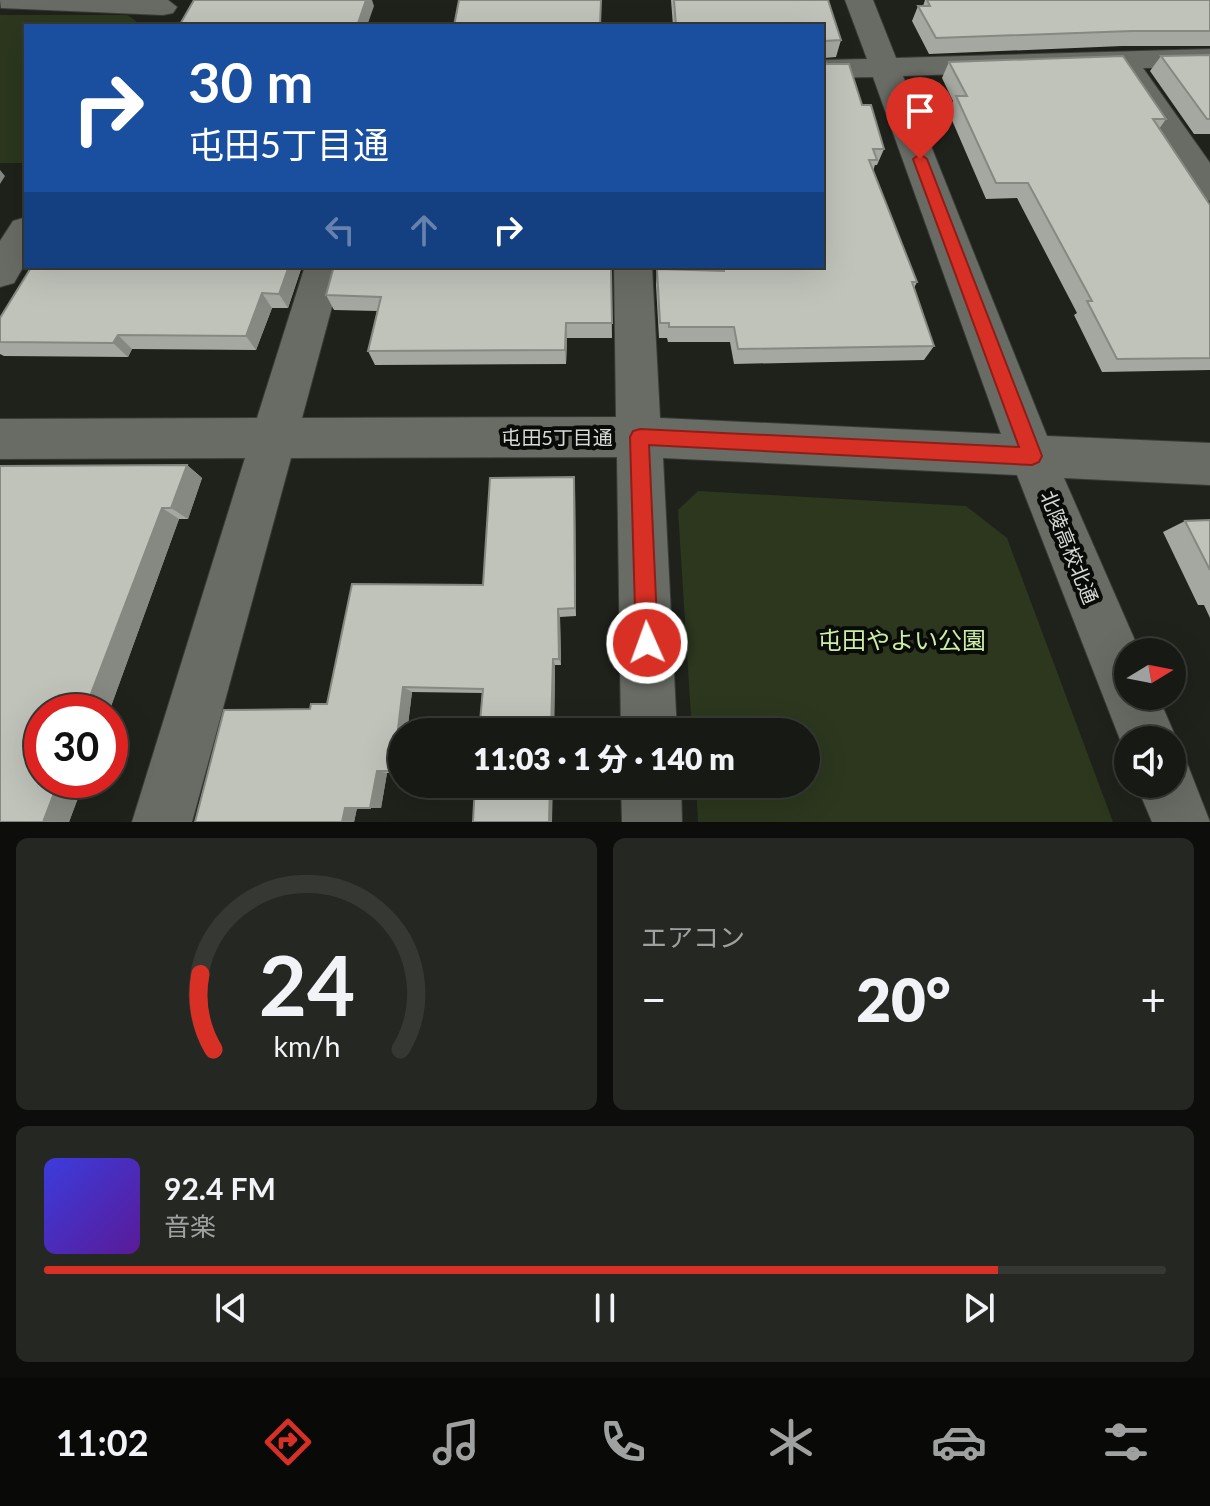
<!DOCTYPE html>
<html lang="ja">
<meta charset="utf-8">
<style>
:root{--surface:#171a14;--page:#242722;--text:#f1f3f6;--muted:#9ea1a0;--line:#363834;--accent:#d93025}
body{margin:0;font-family:Lato,"Noto Sans JP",sans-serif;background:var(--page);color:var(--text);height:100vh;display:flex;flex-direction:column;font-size:30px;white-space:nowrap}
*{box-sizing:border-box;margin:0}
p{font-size:26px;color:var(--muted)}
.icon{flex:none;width:44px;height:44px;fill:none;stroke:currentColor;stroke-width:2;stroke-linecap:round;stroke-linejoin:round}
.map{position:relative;height:822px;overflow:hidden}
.drawer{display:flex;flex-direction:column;gap:16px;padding:16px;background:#0d0e0b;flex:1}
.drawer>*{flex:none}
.guide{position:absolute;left:24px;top:24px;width:800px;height:244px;border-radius:0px;box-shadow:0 8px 32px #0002,0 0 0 2px var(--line);background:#1a4fa0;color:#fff;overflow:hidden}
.needle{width:52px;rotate:80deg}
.fabs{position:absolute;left:1114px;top:638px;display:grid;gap:16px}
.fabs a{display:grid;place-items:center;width:72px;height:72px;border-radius:50%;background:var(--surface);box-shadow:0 8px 32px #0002,0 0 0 2px var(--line);font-size:40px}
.speed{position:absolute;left:24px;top:694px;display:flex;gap:16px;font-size:40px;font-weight:700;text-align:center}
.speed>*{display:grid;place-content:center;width:104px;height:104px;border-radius:50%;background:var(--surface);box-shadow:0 8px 32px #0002,0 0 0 2px var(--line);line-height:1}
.speed .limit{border:12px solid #d22;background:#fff;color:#111}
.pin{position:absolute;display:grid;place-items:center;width:68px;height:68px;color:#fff;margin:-82px -34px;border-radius:50% 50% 50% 0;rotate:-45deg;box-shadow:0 0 8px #0007}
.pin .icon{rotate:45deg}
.me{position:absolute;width:88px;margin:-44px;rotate:358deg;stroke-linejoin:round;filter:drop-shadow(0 0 6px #0008)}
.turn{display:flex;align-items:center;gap:28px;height:168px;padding:0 32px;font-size:36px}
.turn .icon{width:104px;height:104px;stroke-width:2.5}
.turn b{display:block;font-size:56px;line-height:68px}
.lanes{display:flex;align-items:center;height:76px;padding:0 32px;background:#0003;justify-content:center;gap:40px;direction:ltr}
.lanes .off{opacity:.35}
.big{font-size:60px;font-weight:800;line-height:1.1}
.drawer .widget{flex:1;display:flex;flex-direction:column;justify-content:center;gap:12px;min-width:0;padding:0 28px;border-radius:12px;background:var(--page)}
.drawer .dial{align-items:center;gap:0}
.dial svg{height:208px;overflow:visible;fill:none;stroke:var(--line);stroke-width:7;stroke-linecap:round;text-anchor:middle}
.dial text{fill:var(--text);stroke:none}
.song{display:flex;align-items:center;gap:24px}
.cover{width:96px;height:96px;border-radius:12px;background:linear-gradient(135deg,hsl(240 70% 55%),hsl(270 70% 35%))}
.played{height:8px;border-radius:4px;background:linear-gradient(90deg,var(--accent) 85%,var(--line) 85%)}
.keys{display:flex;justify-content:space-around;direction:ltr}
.heat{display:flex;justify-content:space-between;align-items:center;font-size:44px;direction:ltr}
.drawer .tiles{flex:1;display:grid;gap:16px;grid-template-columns:1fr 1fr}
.widget:last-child{grid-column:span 2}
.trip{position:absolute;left:388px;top:718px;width:432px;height:80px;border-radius:40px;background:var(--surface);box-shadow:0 8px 32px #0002,0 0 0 2px var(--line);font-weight:800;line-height:80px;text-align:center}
.dock{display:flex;height:128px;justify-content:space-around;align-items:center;background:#090a08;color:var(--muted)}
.dock .icon{width:56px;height:56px}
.dock .active{color:var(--accent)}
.dock b{font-size:36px;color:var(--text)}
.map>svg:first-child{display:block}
.green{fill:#2c371e}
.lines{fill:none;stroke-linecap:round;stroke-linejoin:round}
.minor-casing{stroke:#3a3c38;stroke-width:2}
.minor{fill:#686c64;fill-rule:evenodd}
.wall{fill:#a4a8a0}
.shaded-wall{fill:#868882}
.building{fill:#bfc3ba;stroke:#868882;stroke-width:2}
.route{fill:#d93025;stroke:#8d1f18;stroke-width:2}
.labels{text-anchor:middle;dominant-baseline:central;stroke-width:8;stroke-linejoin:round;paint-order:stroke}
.street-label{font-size:20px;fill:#d7d9d5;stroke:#090b08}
.near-park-label{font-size:24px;fill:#cdeda3;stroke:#090b08}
</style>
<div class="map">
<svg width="1210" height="822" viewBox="0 0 1210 822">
<rect width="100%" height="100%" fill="#1f221b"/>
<path class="green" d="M0 15H127L136 21 133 26H26V163H0Z
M698 491 966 506 1007 538 1113 822H698L696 784H806V732H692L678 510Z"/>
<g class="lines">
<g class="minor-casing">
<path id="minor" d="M0 0H168L177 7 173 13 163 15 1 8Z
M845 0H873L896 58 1210 49V67L1143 68 1210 163V201L1198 197 1116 72 1118 68 903 76 1047 436 1210 443V485L1064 478 1140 652H1128V696H1158L1177 740 1172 751V740H1128V760L1017 475 663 458 677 732H621L617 457 291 458 192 822H132L245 458 0 459V419L257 418 305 266H343L302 418 616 417 614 266H652L660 418 1001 434 873 77 822 78V60L867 59Z
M26 217V262L14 283 0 287V241L13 221Z
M1172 757 1187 763 1210 822H1152L1136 784H1172Z
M621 784H681L682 822H622Z"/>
</g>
<use href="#minor" class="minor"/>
</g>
<path class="wall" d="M671 0H828L841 40 836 57 824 58V61L862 105 884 149 877 165H875L873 171 917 282 914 288 934 346 924 360 734 364 730 342H668L667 338H659L656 285 657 269 719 270 718 266H822V26H673Z
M925 0H1210V46H1122L929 54 912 21 918 6H923Z
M1210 55V134H1194L1150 71 1161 56Z
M949 62 1166 119 1159 129 1210 205V370L1102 372 1074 315 1077 313 1017 198 986 199 948 111 953 101 942 78Z
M302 266 288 308H272L256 350 132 349 128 357 4 356 0 354V318Z
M604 268 611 269 612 338H567L566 364 375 365 368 351 377 311 334 310 326 295Z
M187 465 202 478 188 519H179L69 822H0V466Z
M575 488 576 616 560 617 561 665H555L554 732H479L482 693 412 692 402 773H387L381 808H357L354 822H195L310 709 327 704 483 585Z
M1210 520V618L1204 605H1198L1163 532 1185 521Z"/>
<path class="shaded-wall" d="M366 0H372L374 6 367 26H357Z
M0 170 5 176 0 184Z
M289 266H302L288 308 279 294Z
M262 293 272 308 256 350 246 336Z
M566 323 567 338 566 364 565 350Z
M118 335 132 349 128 357 113 343Z
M187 465 202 478 188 519 171 508Z
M574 477 575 488 576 616 575 608Z
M162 508 179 519 109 712H84Z
M558 609 560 617 561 665 559 659Z
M553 659 555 665 554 732H551Z
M403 687 412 692 407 732H402V773L393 771Z
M377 771 387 773 381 808H370Z
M59 780H85L69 822H43Z
M550 784H553L552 822H549Z
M345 808H357L354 822H342Z"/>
<path class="building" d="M194 0H366L357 26H179Z
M459 0H601L600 26H454Z
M674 0H828L841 40 825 41 824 61 827 64H849L862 105H871L884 149H873L877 160H869L917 282H912L934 346 738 349 734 327H669V323H660L657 269 724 271V266H822V26H676Z
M927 0H1210V31H1132L936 38 918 6H930Z
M1210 55V119H1207L1161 56Z
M1123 56 1166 119H1153L1210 205V358L1117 359 1087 301H1092L1028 183H996L956 96H967L949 62Z
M32 266H289L279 294 262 293 246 336 118 335 113 343 0 342V318Z
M334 266H604V268L611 269 612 323H566L565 350 368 351 381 297 326 295Z
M187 465 171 508H162L84 712H42V780H59L43 822H0V466Z
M574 477 575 608 558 609 559 659H553L551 732H479L483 689 403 687 393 771H377L370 808H345L342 822H195L224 710 310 709 311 704H327L352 584 483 585 490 478Z
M1210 520V570L1185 521Z
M475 784H550L549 822H473Z"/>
<path class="route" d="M920 154 927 159 1042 456 1039 462 1032 465 649 445 658 643 654 651 647 654 639 651 636 643 630 437 633 431 640 429 1019 447 913 159Z"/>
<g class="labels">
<g class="street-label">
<text x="557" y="437">屯田5丁目通</text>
<text transform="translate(1070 547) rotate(68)">北陵高校北通</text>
</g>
<g class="near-park-label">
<text x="902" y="639">屯田やよい公園</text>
</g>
</g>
</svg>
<div class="fabs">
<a><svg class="needle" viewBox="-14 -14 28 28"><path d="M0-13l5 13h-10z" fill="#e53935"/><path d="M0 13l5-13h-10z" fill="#9ea1a0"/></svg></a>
<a><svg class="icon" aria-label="sound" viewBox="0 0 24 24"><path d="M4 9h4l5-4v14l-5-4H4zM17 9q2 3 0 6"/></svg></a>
</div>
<div class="speed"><div class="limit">30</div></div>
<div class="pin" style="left:920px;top:159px;background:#d93025"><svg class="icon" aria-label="arrive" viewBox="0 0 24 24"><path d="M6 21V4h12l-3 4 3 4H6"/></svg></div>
<svg class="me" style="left:647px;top:643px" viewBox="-20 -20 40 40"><circle r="17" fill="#d93025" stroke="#fff" stroke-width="3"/><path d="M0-11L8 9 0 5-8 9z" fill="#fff"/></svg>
<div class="trip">11:03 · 1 分 · 140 m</div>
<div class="guide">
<div class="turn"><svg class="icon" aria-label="right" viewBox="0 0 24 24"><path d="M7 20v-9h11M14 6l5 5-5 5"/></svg><div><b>30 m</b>屯田5丁目通</div></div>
<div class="lanes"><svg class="icon off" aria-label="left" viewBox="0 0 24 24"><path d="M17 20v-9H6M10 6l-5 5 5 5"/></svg><svg class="icon off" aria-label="ahead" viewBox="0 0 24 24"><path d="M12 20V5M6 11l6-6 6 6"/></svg><svg class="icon" aria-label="right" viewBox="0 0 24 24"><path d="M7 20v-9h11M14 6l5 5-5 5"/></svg></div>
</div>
</div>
<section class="drawer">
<div class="tiles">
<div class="widget dial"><svg viewBox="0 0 100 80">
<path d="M14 69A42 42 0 1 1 86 69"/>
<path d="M14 69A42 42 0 0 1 9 40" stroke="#d93025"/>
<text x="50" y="56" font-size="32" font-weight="700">24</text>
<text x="50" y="72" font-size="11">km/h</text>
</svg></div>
<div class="widget"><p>エアコン</p>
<div class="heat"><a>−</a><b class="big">20°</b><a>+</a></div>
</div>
<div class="widget">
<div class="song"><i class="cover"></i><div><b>92.4 FM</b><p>音楽</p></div></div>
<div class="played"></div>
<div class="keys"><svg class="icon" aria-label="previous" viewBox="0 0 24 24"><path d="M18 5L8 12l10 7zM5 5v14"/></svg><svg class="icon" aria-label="pause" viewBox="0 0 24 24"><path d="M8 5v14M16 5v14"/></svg><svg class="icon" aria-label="next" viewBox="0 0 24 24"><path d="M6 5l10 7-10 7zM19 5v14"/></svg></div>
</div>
</div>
</section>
<nav class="dock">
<b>11:02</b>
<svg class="icon active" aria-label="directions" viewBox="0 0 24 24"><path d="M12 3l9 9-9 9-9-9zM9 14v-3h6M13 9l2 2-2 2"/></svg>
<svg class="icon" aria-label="music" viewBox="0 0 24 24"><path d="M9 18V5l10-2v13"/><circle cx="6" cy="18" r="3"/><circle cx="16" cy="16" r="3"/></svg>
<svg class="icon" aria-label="phone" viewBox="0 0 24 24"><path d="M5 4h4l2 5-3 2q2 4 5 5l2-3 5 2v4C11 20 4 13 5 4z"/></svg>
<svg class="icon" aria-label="climate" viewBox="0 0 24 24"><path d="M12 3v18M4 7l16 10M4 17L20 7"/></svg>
<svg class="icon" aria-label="car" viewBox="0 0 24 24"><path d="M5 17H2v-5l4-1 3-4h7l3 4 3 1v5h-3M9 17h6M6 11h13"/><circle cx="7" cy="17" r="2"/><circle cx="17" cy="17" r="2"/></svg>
<svg class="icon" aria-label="filters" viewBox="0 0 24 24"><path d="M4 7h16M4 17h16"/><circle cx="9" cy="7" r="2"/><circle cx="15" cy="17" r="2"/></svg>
</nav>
